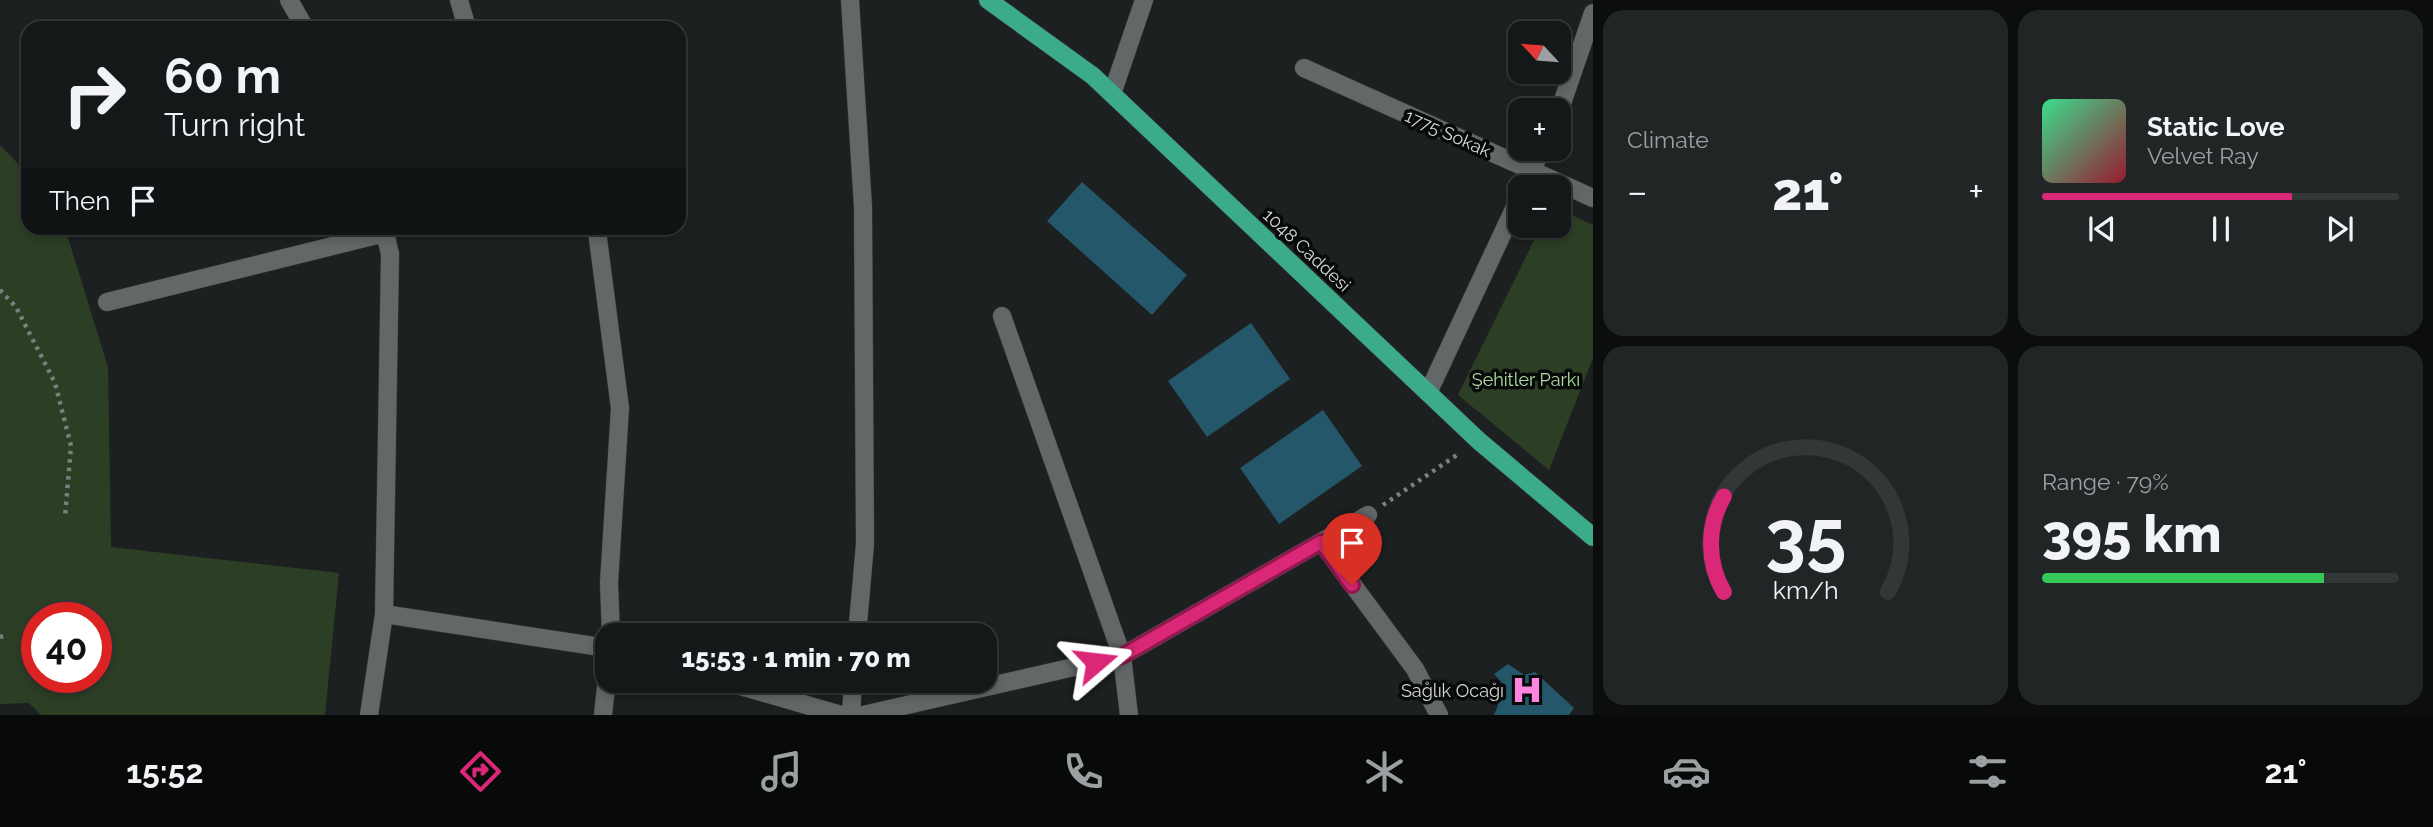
<!DOCTYPE html>
<meta charset="utf-8">
<style>
:root{--surface:#151818;--page:#222525;--text:#f1f3f6;--muted:#9da0a2;--line:#343737;--accent:#db2777}
body{margin:0;font-family:Raleway,sans-serif;background:var(--page);color:var(--text);height:100vh;display:flex;flex-direction:column;font-size:26px;white-space:nowrap}
*{box-sizing:border-box;margin:0}
p{font-size:23px;color:var(--muted)}
.icon{flex:none;width:38px;height:38px;fill:none;stroke:currentColor;stroke-width:2;stroke-linecap:round;stroke-linejoin:round}
.map{position:relative;flex:1;overflow:hidden}
.panel{display:flex;flex-direction:column;gap:10px;padding:10px;background:#0c0d0d;width:840px}
.panel>*{flex:none}
.top-card{position:absolute;left:21px;top:21px;width:665px;height:214px;border-radius:21px;box-shadow:0 4px 10px #0003,0 0 0 2px var(--line);background:#151818;color:var(--text);overflow:hidden}
.needle{width:46px;rotate:296deg}
.buttons{position:absolute;left:1508px;top:21px;display:grid;gap:14px}
.buttons a{display:grid;place-items:center;width:63px;height:63px;border-radius:14px;background:var(--surface);box-shadow:0 4px 10px #0003,0 0 0 2px var(--line);font-size:35px}
.speed{position:absolute;left:21px;top:602px;display:flex;gap:14px;font-size:35px;font-weight:700;text-align:center}
.speed>*{display:grid;place-content:center;width:91px;height:91px;border-radius:50%;background:var(--surface);box-shadow:0 4px 10px #0003,0 0 0 2px var(--line);line-height:1}
.speed .limit{border:10px solid #d22;background:#fff;color:#111}
.pin{position:absolute;display:grid;place-items:center;width:60px;height:60px;color:#fff;margin:-72px -30px;border-radius:50% 50% 50% 0;rotate:-45deg;box-shadow:0 0 7px #0007}
.pin .icon{rotate:45deg}
.me{position:absolute;width:77px;margin:-38px;rotate:73deg;stroke-linejoin:round;filter:drop-shadow(0 0 5px #0008)}
.turn{display:flex;align-items:center;gap:24px;height:147px;padding:0 28px;font-size:32px}
.turn .icon{width:91px;height:91px;stroke-width:2.5}
.turn b{display:block;font-size:49px;line-height:60px}
.then{display:flex;align-items:center;height:66px;padding:0 28px;background:#0003;gap:14px;font-size:26px}
.big{font-size:52px;font-weight:800;line-height:1.1}
.panel .tile{flex:1;display:flex;flex-direction:column;justify-content:center;gap:10px;min-width:0;padding:0 24px;border-radius:21px;background:var(--page)}
.panel .dial{align-items:center;gap:0}
.dial svg{height:182px;overflow:visible;fill:none;stroke:var(--line);stroke-width:7;stroke-linecap:round;text-anchor:middle}
.dial text{fill:var(--text);stroke:none}
.song{display:flex;align-items:center;gap:21px}
.cover{width:84px;height:84px;border-radius:10px;background:linear-gradient(135deg,hsl(150 70% 55%),hsl(350 70% 35%))}
.played{height:7px;border-radius:4px;background:linear-gradient(90deg,var(--accent) 70%,var(--line) 70%)}
.keys{display:flex;justify-content:space-around;direction:ltr}
.heat{display:flex;justify-content:space-between;align-items:center;font-size:38px;direction:ltr}
.charge{height:10px;border-radius:5px;background:linear-gradient(90deg,#34c759 79%,var(--line) 0)}
.panel .tiles{flex:1;display:grid;gap:10px;grid-template-columns:repeat(2,1fr)}
.trip{position:absolute;left:595px;top:623px;width:402px;height:70px;border-radius:21px;background:var(--surface);box-shadow:0 4px 10px #0003,0 0 0 2px var(--line);font-weight:800;line-height:70px;text-align:center}
.dock{display:flex;height:112px;justify-content:space-around;align-items:center;background:#080a0a;color:var(--muted)}
.dock .icon{width:49px;height:49px}
.dock .on{color:var(--accent)}
.dock b{font-size:32px;color:var(--text)}
main{display:flex;flex:1;min-height:0}
.map>svg:first-child{display:block}
.green{fill:#2c3f25;fill-rule:evenodd}
.building{fill:#235769}
.lines{fill:none;stroke-linecap:round;stroke-linejoin:round}
.minor-casing{stroke:#383b3b;stroke-width:19}
.major-casing{stroke:#383b3b;stroke-width:19}
.path{stroke:#7b7f7f;stroke-width:4.5;stroke-dasharray:3.5 5;stroke-linecap:butt}
.minor{stroke:#626767;stroke-width:18}
.major{stroke:#3cab8a;stroke-width:18}
.route-casing{stroke:#8e194d;stroke-width:18}
.route{stroke:#db2777;stroke-width:12}
.labels{text-anchor:middle;dominant-baseline:central;stroke-width:7;stroke-linejoin:round;paint-order:stroke}
.street-label{font-size:18px;fill:#d5d8d8;stroke:#080909}
.park-label{font-size:18px;fill:#b0dca1;stroke:#080909}
.poi-label{font-size:18px;fill:#d5d8d8;stroke:#080909;text-anchor:end}
</style>
<main>
<div class="map">
<svg width="1593" height="715" viewBox="0 0 1593 715">
<rect width="100%" height="100%" fill="#1c2020"/>
<path class="green" d="M0 145 28 174V228H65L108 367 111 547 339 573 325 715H41L29 703 0 704ZM37 618H96V677H37Z
M1559 209 1593 225V358L1549 470 1458 395 1541 226H1559Z"/>
<path class="building" d="M1082 182 1187 275 1152 315 1047 221Z
M1251 323 1290 379 1207 437 1168 381Z
M1323 410 1362 466 1279 524 1240 468Z
M1508 664 1524 675 1535 672 1574 708 1569 715H1494L1498 705 1493 693 1505 686 1494 674Z"/>
<g class="lines">
<g class="minor-casing">
<path id="minor" d="M289 0 305 28
M459 0 467 28
M850 0 863 207 865 544 857 635
M1304 68 1593 198
M1112 94 1144 0
M1559 112 1593 13
M1527 180 1542 149
M594 228 597 231 620 408 609 583 611 635
M107 302 385 233
M1002 316 1122 656 1129 715
M1428 393 1521 194
M1321 542 1415 669 1439 715
M384 614 607 648
M723 681 841 715
M369 715 384 614 390 254 384 228
M603 715 607 678
M851 715 853 681
M863 715 1122 656 1368 515"/>
</g>
<g class="major-casing">
<path id="major" d="M988 0 1093 76 1479 441 1593 537"/>
</g>
<path class="path" d="M0 290 16 307 55 383 71 446 65 517
M1383 505 1460 453
M0 637 3 636"/>
<use href="#minor" class="minor"/>
<use href="#major" class="major"/>
</g>
<g class="lines">
<g class="route-casing">
<path id="route" d="M1096 662 1122 656 1321 542 1352 585"/>
</g>
<use href="#route" class="route"/>
</g>
<defs>
<g id="hospital-bare" transform="scale(2.415)"><path d="M-5-5h3v3.5h4V-5h3V5h-3V1.5h-4V5h-3Z" fill="#fe86e0" stroke="#080909" stroke-width="2.5" paint-order="stroke"/></g>
</defs>
<g fill-rule="evenodd">
<use href="#hospital-bare" x="1527" y="690"/>
</g>
<g class="labels">
<g class="street-label">
<text transform="translate(1448 133) rotate(24)">1775 Sokak</text>
<text transform="translate(1307 250) rotate(43)">1048 Caddesi</text>
</g>
<g class="park-label">
<text x="1526" y="379">Şehitler Parkı</text>
</g>
<g class="poi-label">
<text x="1504" y="690">Sağlık Ocağı</text>
</g>
</g>
</svg>
<div class="buttons">
<a><svg class="needle" viewBox="-14 -14 28 28"><path d="M0-13l5 13h-10z" fill="#e53935"/><path d="M0 13l5-13h-10z" fill="#9da0a2"/></svg></a>
<a>+</a>
<a>−</a>
</div>
<div class="speed"><div class="limit">40</div></div>
<div class="pin" style="left:1352px;top:585px;background:#d93025"><svg class="icon" aria-label="arrive" viewBox="0 0 24 24"><path d="M6 21V4h12l-3 4 3 4H6"/></svg></div>
<svg class="me" style="left:1096px;top:662px" viewBox="-20 -20 40 40"><path d="M0-17L14 15 0 8-14 15z" fill="#db2777" stroke="#fff" stroke-width="4"/></svg>
<div class="trip">15:53 · 1 min · 70 m</div>
<div class="top-card">
<div class="turn"><svg class="icon" aria-label="right" viewBox="0 0 24 24"><path d="M7 20v-9h11M14 6l5 5-5 5"/></svg><div><b>60 m</b>Turn right</div></div>
<div class="then">Then<svg class="icon" aria-label="arrive" viewBox="0 0 24 24"><path d="M6 21V4h12l-3 4 3 4H6"/></svg></div>
</div>
</div>
<section class="panel">
<div class="tiles">
<div class="tile"><p>Climate</p>
<div class="heat"><a>−</a><b class="big">21°</b><a>+</a></div>
</div>
<div class="tile">
<div class="song"><i class="cover"></i><div><b>Static Love</b><p>Velvet Ray</p></div></div>
<div class="played"></div>
<div class="keys"><svg class="icon" aria-label="previous" viewBox="0 0 24 24"><path d="M18 5L8 12l10 7zM5 5v14"/></svg><svg class="icon" aria-label="pause" viewBox="0 0 24 24"><path d="M8 5v14M16 5v14"/></svg><svg class="icon" aria-label="next" viewBox="0 0 24 24"><path d="M6 5l10 7-10 7zM19 5v14"/></svg></div>
</div>
<div class="tile dial"><svg viewBox="0 0 100 80">
<path d="M14 69A42 42 0 1 1 86 69"/>
<path d="M14 69A42 42 0 0 1 14 27" stroke="#db2777"/>
<text x="50" y="56" font-size="32" font-weight="700">35</text>
<text x="50" y="72" font-size="11">km/h</text>
</svg></div>
<div class="tile"><p>Range · 79%</p><b class="big">395 km</b><div class="charge"></div></div>
</div>
</section>
</main>
<nav class="dock">
<b>15:52</b>
<svg class="icon on" aria-label="directions" viewBox="0 0 24 24"><path d="M12 3l9 9-9 9-9-9zM9 14v-3h6M13 9l2 2-2 2"/></svg>
<svg class="icon" aria-label="music" viewBox="0 0 24 24"><path d="M9 18V5l10-2v13"/><circle cx="6" cy="18" r="3"/><circle cx="16" cy="16" r="3"/></svg>
<svg class="icon" aria-label="phone" viewBox="0 0 24 24"><path d="M5 4h4l2 5-3 2q2 4 5 5l2-3 5 2v4C11 20 4 13 5 4z"/></svg>
<svg class="icon" aria-label="climate" viewBox="0 0 24 24"><path d="M12 3v18M4 7l16 10M4 17L20 7"/></svg>
<svg class="icon" aria-label="car" viewBox="0 0 24 24"><path d="M5 17H2v-5l4-1 3-4h7l3 4 3 1v5h-3M9 17h6M6 11h13"/><circle cx="7" cy="17" r="2"/><circle cx="17" cy="17" r="2"/></svg>
<svg class="icon" aria-label="filters" viewBox="0 0 24 24"><path d="M4 7h16M4 17h16"/><circle cx="9" cy="7" r="2"/><circle cx="15" cy="17" r="2"/></svg>
<b>21°</b>
</nav>
